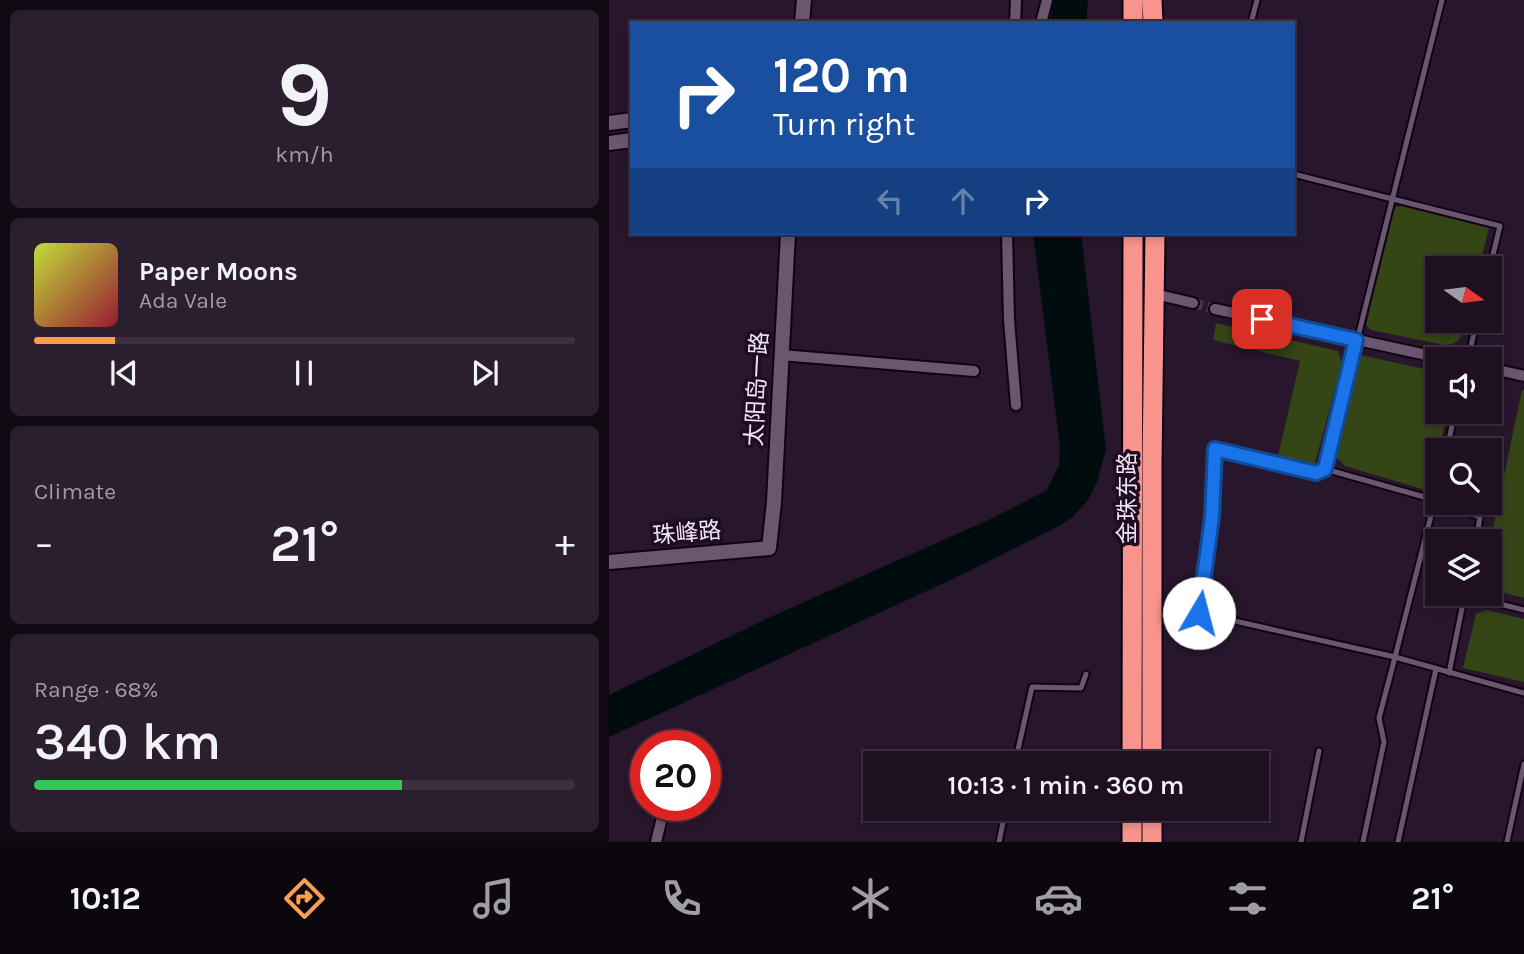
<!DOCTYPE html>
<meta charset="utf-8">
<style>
:root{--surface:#1e1021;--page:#2b1e2e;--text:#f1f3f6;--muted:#a19da5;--line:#3c303f;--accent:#fa9f4f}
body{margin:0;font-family:Karla,"Noto Sans SC",sans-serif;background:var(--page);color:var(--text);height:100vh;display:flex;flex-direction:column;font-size:26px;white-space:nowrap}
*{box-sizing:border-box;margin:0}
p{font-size:23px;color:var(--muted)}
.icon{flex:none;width:38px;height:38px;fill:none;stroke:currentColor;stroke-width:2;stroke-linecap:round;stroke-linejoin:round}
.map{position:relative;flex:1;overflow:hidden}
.drawer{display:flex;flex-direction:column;gap:10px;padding:10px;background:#100912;width:609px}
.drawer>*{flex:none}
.guide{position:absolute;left:21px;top:21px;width:665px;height:214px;border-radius:0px;box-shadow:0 4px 10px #0003,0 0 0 2px var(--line);background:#1a4fa0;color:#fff;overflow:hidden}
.needle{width:46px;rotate:104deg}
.fabs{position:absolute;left:816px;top:256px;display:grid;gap:14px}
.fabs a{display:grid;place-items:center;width:77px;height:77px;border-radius:0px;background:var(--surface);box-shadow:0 4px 10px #0003,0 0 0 2px var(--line);font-size:35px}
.speed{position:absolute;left:21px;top:730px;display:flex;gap:14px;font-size:35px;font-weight:700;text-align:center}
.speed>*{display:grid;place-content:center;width:91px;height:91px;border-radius:50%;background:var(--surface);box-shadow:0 4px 10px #0003,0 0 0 2px var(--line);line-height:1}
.speed .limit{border:10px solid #d22;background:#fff;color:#111}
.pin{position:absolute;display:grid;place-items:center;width:60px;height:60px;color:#fff;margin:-30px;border-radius:14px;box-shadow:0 4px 10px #0006}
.me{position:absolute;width:77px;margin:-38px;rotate:8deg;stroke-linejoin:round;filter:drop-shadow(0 0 5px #0008)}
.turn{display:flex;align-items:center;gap:24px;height:147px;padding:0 28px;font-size:32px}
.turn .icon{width:91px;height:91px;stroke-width:2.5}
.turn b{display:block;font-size:49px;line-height:60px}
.lanes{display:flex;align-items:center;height:66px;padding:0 28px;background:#0003;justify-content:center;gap:35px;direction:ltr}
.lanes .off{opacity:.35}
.big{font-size:52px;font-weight:600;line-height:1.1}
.drawer .card{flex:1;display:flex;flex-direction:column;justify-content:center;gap:10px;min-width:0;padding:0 24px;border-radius:10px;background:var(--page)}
.drawer .dial{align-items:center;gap:0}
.dial b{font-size:91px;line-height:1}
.song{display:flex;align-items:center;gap:21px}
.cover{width:84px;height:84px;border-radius:10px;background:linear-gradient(135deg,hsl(70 70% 55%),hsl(350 70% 35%))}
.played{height:7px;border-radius:4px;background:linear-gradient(90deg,var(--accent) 15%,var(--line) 15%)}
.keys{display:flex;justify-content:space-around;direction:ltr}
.heat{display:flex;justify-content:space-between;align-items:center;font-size:38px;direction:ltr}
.charge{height:10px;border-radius:5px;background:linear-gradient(90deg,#34c759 68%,var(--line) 0)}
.trip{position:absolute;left:254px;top:751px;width:406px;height:70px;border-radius:0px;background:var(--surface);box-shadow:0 4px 10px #0003,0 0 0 2px var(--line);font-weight:600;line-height:70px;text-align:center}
.tabs{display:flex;height:112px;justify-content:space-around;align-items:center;background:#0c060d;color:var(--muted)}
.tabs .icon{width:49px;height:49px}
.tabs .selected{color:var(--accent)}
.tabs b{font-size:32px;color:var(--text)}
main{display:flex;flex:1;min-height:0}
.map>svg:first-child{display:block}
.green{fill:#344516}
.water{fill:#000c0d}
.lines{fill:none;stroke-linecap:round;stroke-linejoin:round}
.street-tunnel{stroke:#46354a;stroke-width:10;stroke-dasharray:10 5;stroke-linecap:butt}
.lane-casing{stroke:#100214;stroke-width:9}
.street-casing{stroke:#100214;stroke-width:14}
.secondary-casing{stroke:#100214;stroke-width:18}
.highway-casing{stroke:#100214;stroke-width:23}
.lane{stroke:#6b5670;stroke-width:5}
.street{stroke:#6b5670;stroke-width:10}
.secondary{stroke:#6b5670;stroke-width:14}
.highway{stroke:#f9948d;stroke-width:19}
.route-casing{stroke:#114b97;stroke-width:18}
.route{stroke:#1a73e8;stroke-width:12}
.labels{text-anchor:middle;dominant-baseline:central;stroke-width:7;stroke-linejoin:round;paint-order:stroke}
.street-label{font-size:23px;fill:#f0e4f3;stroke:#1e0d22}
</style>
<main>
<section class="drawer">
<div class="card dial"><b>9</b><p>km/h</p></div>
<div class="card">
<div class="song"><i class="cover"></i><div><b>Paper Moons</b><p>Ada Vale</p></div></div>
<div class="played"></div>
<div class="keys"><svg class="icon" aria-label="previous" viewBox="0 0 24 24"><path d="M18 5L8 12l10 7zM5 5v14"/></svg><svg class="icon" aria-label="pause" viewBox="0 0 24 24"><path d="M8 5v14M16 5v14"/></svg><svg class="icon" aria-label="next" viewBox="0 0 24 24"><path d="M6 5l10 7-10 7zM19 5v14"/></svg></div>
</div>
<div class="card"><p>Climate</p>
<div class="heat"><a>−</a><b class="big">21°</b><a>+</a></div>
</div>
<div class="card"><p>Range · 68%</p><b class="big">340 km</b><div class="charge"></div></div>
</section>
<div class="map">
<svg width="915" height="842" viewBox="0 0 915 842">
<rect width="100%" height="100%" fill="#28162c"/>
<path class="green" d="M792 206 880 228 870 268H828V320H858C854 335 851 345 835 345L762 330 757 325 785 210 787 207Z
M607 323 729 351 733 363 706 463 703 466 669 456 691 361 604 340Z
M752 355 828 372V411H839L830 450H828L820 491 736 466 727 457V447L749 357Z
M913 390H915V598L884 590 880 587V547Z
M878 610 915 619V682L854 668 867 614Z"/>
<path class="water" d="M443 0H479L477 23H442Z
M424 233H472L497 450 488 482 479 500 464 517 448 527 348 577 0 737V695L157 619 386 517 438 490 450 465 451 447Z"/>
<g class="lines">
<path class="street-tunnel" d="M584 303 606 309"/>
<g class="lane-casing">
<path id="lane" d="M642 23 648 0
M684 174 891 226 880 271
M859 359 868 320
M838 450 846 411
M716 469 707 473 606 449 603 517 590 613 786 657 826 500 716 469 833 0
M831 502 871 517 867 541
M856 595 915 610
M840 673 856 593
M406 763 423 687 472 688 477 674
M390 842 397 808
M692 842 710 751
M754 842 775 742 770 718 786 657 915 693
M789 842 827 669
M898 842 915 764"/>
</g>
<g class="street-casing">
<path id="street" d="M406 23 407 0
M432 23 438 0
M398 233 400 320 407 405
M546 294 584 303
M606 309 836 359
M172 355 365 371
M880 368 915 376
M47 842 56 805"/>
</g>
<g class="secondary-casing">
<path id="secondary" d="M193 23 195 0
M0 123 23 120
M0 143 23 140
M0 562 160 548 165 502 179 233"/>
</g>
<g class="highway-casing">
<path id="highway" d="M524 0V23
M543 0 544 23
M523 763 524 233
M543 763V466L546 233
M543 808V842
M523 842V808"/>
</g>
<use href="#lane" class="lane"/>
<use href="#street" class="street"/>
<use href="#secondary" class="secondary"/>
<use href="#highway" class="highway"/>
</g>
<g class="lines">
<g class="route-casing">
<path id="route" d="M590 613 603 517 606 449 707 473 716 469 747 340 653 319"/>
</g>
<use href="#route" class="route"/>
</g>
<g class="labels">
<g class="street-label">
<text transform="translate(148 389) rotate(-87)">太阳岛一路</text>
<text transform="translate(518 498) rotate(-90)">金珠东路</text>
<text transform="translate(78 533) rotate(-5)">珠峰路</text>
</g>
</g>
</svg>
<div class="fabs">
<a><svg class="needle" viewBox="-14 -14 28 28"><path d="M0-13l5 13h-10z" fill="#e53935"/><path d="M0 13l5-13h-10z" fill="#a19da5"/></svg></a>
<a><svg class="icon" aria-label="sound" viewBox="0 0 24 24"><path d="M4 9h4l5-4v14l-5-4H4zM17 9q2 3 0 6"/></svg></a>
<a><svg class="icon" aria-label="search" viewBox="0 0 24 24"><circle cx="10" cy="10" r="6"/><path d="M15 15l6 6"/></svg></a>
<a><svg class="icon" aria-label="layers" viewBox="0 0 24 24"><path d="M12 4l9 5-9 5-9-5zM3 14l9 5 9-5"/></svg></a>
</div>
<div class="speed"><div class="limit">20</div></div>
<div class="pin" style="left:653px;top:319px;background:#d93025"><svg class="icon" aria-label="arrive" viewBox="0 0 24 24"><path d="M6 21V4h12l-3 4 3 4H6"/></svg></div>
<svg class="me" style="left:590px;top:613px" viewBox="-20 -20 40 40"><circle r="19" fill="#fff"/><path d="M0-13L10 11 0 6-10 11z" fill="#1a73e8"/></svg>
<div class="trip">10:13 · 1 min · 360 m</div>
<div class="guide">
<div class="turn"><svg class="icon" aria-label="right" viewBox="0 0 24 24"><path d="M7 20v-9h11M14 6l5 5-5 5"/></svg><div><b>120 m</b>Turn right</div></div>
<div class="lanes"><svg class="icon off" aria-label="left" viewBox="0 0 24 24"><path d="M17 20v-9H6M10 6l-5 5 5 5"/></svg><svg class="icon off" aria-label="ahead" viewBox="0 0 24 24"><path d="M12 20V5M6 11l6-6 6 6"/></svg><svg class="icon" aria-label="right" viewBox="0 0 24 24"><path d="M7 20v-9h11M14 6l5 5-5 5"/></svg></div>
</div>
</div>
</main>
<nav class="tabs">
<b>10:12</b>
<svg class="icon selected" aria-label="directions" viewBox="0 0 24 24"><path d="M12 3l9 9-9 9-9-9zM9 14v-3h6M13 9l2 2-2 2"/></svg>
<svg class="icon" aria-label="music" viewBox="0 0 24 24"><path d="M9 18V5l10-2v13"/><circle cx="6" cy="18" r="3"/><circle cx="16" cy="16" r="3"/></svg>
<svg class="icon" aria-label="phone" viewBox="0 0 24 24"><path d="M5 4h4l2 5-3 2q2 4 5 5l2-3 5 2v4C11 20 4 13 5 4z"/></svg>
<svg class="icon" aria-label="climate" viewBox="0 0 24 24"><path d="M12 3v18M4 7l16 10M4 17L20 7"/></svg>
<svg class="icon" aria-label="car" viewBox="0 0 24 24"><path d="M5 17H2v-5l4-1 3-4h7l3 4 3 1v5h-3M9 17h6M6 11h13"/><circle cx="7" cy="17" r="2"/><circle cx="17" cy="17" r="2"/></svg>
<svg class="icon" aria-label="filters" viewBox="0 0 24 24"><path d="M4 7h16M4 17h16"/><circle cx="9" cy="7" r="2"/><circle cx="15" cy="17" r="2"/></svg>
<b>21°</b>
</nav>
